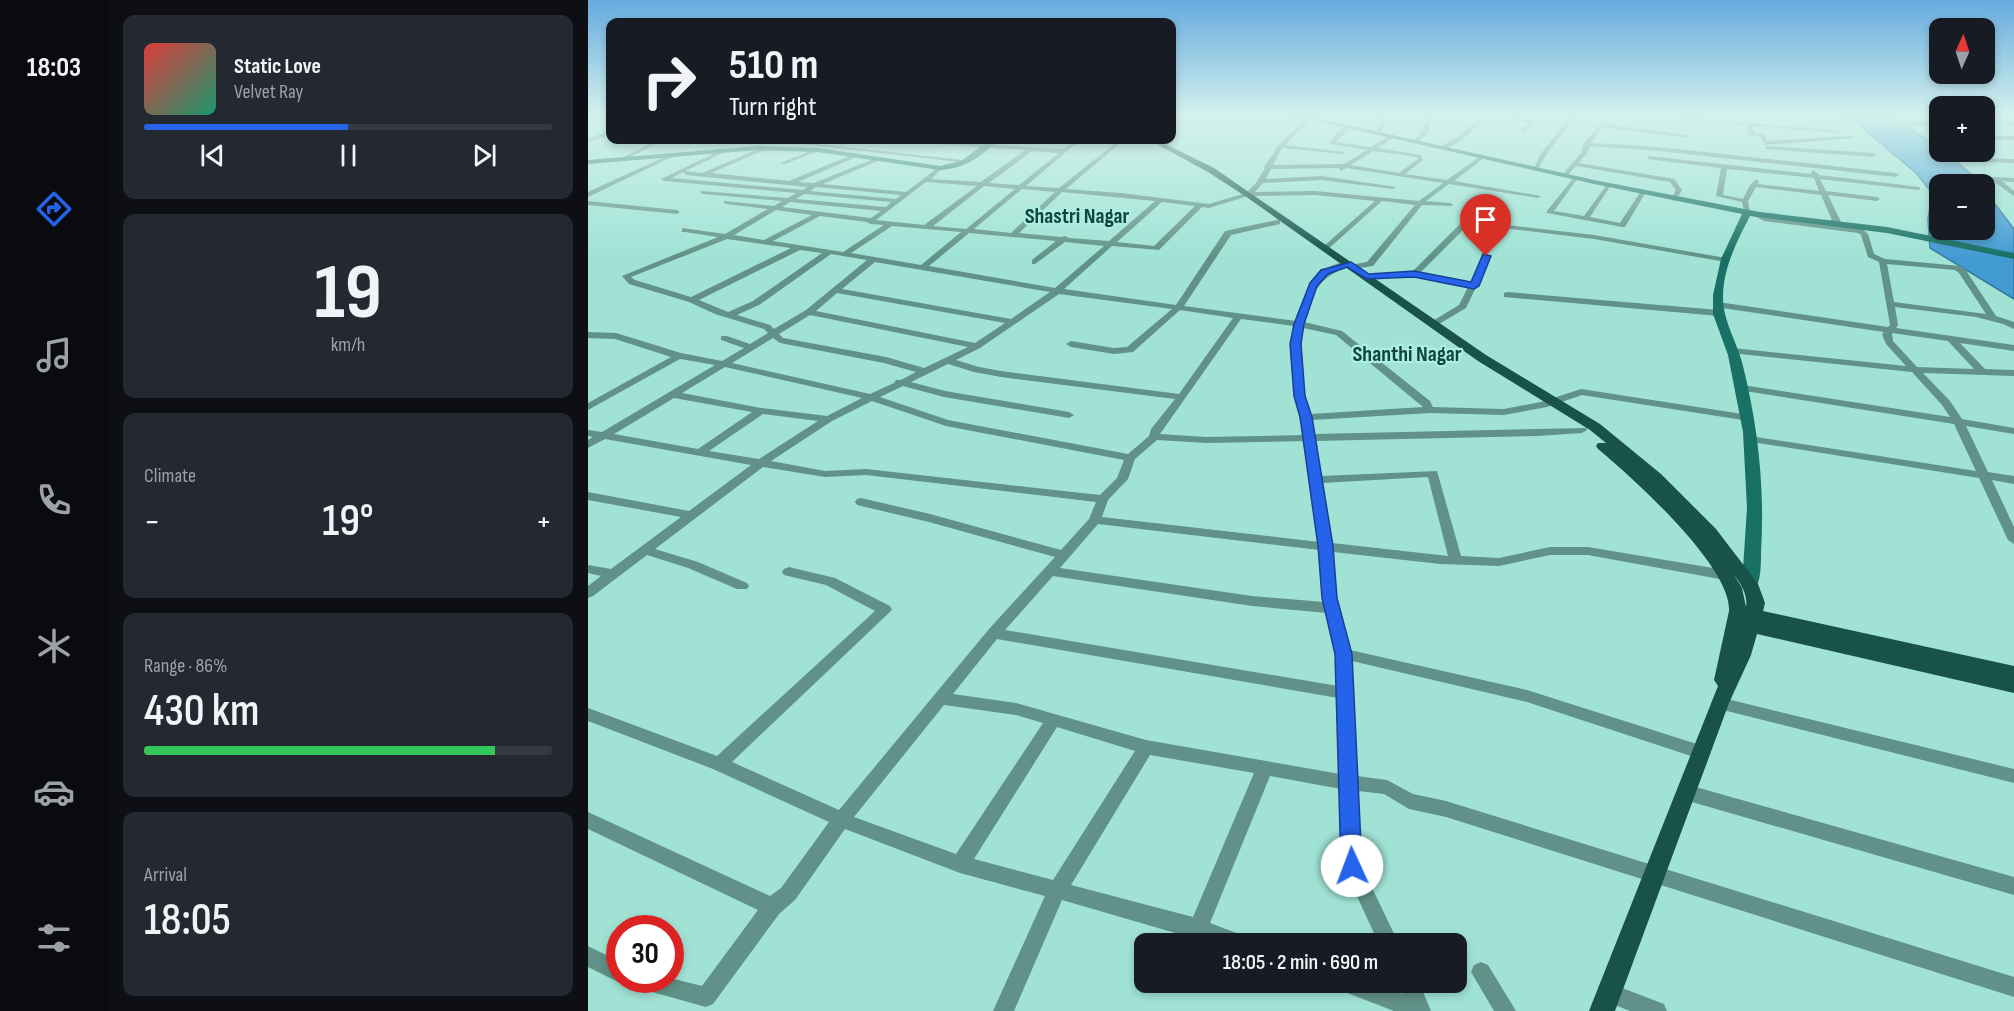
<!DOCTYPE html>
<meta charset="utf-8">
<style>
:root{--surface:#171b24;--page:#242831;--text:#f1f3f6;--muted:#9ea1a6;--line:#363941;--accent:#2563eb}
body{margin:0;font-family:"Sofia Sans Condensed",sans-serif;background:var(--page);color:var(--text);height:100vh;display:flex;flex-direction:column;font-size:22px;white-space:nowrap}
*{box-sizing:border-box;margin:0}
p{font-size:20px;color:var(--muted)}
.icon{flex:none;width:33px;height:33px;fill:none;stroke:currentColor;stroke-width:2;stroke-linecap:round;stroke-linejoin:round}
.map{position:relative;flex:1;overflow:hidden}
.drawer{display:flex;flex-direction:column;gap:15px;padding:15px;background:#0d0f14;width:480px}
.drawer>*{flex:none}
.top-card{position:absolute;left:18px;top:18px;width:570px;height:126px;border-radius:12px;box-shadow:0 3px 9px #0003;background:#171b24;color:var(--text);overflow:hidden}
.needle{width:39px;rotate:3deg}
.tools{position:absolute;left:1341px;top:18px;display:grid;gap:12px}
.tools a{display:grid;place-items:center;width:66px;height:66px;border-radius:12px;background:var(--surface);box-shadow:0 3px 9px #0003;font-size:30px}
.speed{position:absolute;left:18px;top:915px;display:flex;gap:12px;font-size:30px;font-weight:700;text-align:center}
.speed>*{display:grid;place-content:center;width:78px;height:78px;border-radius:50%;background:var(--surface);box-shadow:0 3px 9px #0003;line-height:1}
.speed .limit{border:9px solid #d22;background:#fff;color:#111}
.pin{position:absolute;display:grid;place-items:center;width:51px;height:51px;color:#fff;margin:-62px -26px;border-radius:50% 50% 50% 0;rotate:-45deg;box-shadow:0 0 6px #0007}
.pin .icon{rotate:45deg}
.me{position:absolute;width:66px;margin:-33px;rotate:358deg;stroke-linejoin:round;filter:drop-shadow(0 0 4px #0008)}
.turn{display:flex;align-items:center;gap:21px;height:126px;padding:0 24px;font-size:27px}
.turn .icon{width:78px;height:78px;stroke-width:2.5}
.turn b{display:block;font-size:42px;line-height:51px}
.big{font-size:45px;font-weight:600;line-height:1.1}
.drawer .tile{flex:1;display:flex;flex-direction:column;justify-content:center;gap:9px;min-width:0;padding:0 21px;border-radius:12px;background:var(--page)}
.drawer .dial{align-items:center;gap:0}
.dial b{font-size:78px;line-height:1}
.song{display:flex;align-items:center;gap:18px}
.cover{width:72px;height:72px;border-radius:9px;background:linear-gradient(135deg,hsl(0 70% 55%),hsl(160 70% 35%))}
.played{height:6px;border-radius:3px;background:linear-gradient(90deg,var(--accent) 50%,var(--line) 50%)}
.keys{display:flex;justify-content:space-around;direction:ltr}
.heat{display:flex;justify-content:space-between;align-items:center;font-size:33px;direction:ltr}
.charge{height:9px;border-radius:4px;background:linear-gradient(90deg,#34c759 86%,var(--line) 0)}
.trip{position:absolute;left:546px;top:933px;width:333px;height:60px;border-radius:12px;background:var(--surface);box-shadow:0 3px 9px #0003;font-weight:600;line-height:60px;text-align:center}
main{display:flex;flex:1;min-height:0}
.dock{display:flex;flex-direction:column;width:108px;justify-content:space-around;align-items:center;background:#090b0e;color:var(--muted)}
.dock .icon{width:42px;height:42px}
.dock .active{color:var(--accent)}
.dock b{font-size:27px;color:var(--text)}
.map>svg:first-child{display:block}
.water{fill:#439bd4;stroke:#3379a0;stroke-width:1.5}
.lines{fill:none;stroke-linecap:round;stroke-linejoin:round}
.street{fill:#619188;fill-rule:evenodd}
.secondary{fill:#197064;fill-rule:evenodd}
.primary{fill:#185249;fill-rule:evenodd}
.route{fill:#2563eb;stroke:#184099;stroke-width:1.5}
.labels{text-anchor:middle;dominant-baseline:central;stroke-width:4.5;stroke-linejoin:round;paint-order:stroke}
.far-quarter-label{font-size:22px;font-weight:bold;fill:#10443c;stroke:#adf0e2}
</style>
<main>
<nav class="dock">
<b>18:03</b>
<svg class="icon active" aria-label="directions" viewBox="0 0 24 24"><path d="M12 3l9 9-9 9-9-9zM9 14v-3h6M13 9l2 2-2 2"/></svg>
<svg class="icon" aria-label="music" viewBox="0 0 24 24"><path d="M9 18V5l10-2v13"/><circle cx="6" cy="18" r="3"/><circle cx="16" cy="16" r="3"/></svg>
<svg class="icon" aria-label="phone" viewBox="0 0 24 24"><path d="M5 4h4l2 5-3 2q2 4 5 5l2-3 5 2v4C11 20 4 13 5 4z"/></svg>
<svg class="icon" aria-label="climate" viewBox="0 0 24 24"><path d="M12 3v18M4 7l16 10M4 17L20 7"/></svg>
<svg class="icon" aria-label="car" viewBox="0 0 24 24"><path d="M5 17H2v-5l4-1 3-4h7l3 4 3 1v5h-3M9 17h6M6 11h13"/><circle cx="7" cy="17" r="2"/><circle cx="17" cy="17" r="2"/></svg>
<svg class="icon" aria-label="filters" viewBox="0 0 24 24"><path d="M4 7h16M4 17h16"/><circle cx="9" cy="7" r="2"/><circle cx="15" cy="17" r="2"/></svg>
</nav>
<section class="drawer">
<div class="tile">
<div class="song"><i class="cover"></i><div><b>Static Love</b><p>Velvet Ray</p></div></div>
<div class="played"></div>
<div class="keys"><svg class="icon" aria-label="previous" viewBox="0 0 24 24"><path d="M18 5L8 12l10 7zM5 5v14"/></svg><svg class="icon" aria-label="pause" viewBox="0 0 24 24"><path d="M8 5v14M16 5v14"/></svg><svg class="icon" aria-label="next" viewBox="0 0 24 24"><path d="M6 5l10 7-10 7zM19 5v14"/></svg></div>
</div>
<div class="tile dial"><b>19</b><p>km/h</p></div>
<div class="tile"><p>Climate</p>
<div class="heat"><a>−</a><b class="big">19°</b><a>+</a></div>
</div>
<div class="tile"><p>Range · 86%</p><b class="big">430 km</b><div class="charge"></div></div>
<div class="tile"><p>Arrival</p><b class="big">18:05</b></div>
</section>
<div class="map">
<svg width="1426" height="1011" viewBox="0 0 1426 1011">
<rect width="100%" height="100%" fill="#a0e3d5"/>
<path class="water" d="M1259 115H1298L1312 121 1351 148 1352 152 1358 153 1389 179 1392 184H1352V230H1396L1397 191 1426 229V299L1342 248 1340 219 1344 193 1328 173Z"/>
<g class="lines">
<path class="street" d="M623 115H642L640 117Z
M645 115 722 118V120L697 145 757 152 754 154 694 148 685 165 756 164 779 150 742 144 748 133 759 125 762 127 748 142 783 147 803 135 805 138 790 148 833 155 835 160 817 174 859 180 894 155 896 158 866 181 953 196 950 198 861 184 838 201 862 203 865 205 864 206 834 205 785 266 765 269 762 266C729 278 726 291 716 322L754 331 842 401 845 407 916 409 953 402 993 389 1161 415 1166 418 1161 421 994 395 959 407 916 415 842 413 724 420 726 434 998 428 999 430 994 433 949 436 727 441 733 476 849 471 873 556 911 558 962 547H1000L1137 570 1142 572 1144 575 1142 578 1137 580 1000 555H962L911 566 852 564 745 552 749 598 762 650 939 690 1112 745 1118 747 1120 752 1118 757 1112 759 939 702 764 661 769 776 799 780 825 794 858 801 1426 977V997L858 817 821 809 796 794 770 791 773 865 811 944H791L755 866 753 789 682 776 622 923 659 937 662 944H625L474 900 426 1011H405L457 896 372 873 257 829 207 900 191 914 125 1004 118 1007 46 987 43 980H82V978L114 986 170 910 0 829V812L182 896 193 888 241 822 125 769 0 721V708L129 756 287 611 238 585 196 575 194 572 196 569 201 567 247 578 302 606 304 610 144 762 251 810 401 629 467 557 341 522 269 505 267 502 269 499 273 498 342 514 473 550 501 519 508 502 278 475 237 477 175 467 67 549 110 562 159 583 161 586 159 589H149L100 568 59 555 5 596 0 598V586L13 576 0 573V565L23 569 93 517 0 500V492L101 511 163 465 17 439 0 448V440L5 437 0 436V430L14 432 127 365 92 359 0 410V403L83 357 27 339 0 338V332L28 333 93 353 134 361 156 348 133 340V336H139L162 344 180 333 176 329 127 314 101 302 41 284 34 276 130 237 97 232H94V228L137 234 180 209 138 204 135 202 136 201 186 206 194 201 115 194 112 192 113 191 200 198 208 193 76 181 73 179 129 152 131 148 136 149 133 154 97 171 114 173 177 146 179 149 123 173 201 181 266 154 268 157 210 182 226 183 290 157 292 160 235 184 318 192 352 166 354 169 343 179 393 182 437 150 323 142 321 140 475 149 484 142H468L466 140H492L438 186 471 188 531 140H536L478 189 533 193 621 204 658 193 668 183 677 168 676 167 690 146 716 120ZM444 151 471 153 431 185 401 183ZM785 151 829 157 830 159 811 173 763 165ZM751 168 753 171 758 168 855 183 831 201 727 191 667 192 675 183 733 180 805 189 808 187 733 176 678 179 683 169ZM95 172 98 175 220 187 214 190 84 178ZM338 182 389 186 336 225 288 220ZM396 186 427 189 378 229 345 226ZM228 187 313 195 308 199 222 191ZM434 189 467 192 423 233 386 229ZM474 192 567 201 521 241 481 238 477 236 473 237 431 233ZM216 194 303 202 298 207 208 199ZM727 195 787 201 736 246 735 248 739 250 794 201 827 205 779 262 763 265V262C729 261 716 295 708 321L596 306 643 235 692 224V220H689L637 231 588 305 476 289 524 246 571 250 614 207 621 208 660 196ZM202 202 293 211 283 218 194 207ZM574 202 607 206 566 246 529 242ZM188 210 224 215 176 240 146 235ZM232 216 279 222 282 224 296 225 255 252 185 241ZM304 226 373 232 333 265 263 253ZM381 233 468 241 444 260V264H447L477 242 516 246 467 288 341 266ZM139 239 203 248 103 297 47 280 43 277ZM212 250 234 253 165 301 140 312 111 300ZM243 254 279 260 218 310 186 329 182 325 149 315 171 305ZM287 262 462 292 423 319 254 289ZM249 293 417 323 387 343 228 311ZM471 294 584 309 539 347 526 348 483 341 478 344 483 347 526 354 545 352 592 310 645 318 591 394 413 371 391 367 368 360 392 348ZM222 315 380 347 336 368 298 357 195 338 191 334ZM653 319 706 326 703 343 707 396 715 435 618 437 572 434ZM715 328 748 335 835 407 722 414C714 387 711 355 715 328ZM185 338 192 343 296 363 328 372 313 380H308L306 383 282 394 144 363ZM360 364 386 372 413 377 587 399 563 429 561 436 540 454 360 420 292 397 315 386 356 397 481 418 486 415 481 412 357 391 323 382ZM137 367 274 398 239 416 173 408 94 393ZM86 398 164 412 110 449 26 434ZM284 401 358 426 536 460 529 478 512 495 278 469 237 471 183 461 244 421ZM175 414 230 421 171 459 121 451ZM569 440 618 443 716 441 731 542 514 517 520 500 540 479 547 459ZM840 477 860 556 744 543 734 483ZM510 524 732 550 736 602 664 596 472 568ZM465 576 664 606 739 613 749 654 750 686 417 630ZM409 639 750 698 752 774 558 740 428 703 365 694ZM356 705 428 715 455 723 368 854 266 817ZM469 727 547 751 465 880 386 859ZM562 755 666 773 605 917 483 885Z
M792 115H798L796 120 799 122 790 136 787 134 793 122 790 120Z
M839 115H845L840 133 829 143H825V141L834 132Z
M895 115H900C888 127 870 148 852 149V147L870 137Z
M908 115H919L949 122 936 131 933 129 941 123Z
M983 115H988L958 155 949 171H945L952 155Z
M1054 115H1078L1253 131 1250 133 1165 126 1166 133 1176 134 1179 141 1263 136 1266 138 1177 145 1172 136 1161 135 1159 125Z
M1212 115 1352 122V126H1329Z
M1396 118 1426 122V126L1396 122Z
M1013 123 1103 136 1100 138 1014 127 1003 143 1071 147 1308 173 1311 175 1308 177 1071 151 1002 146 1000 152 991 163 1086 179 1094 190 1088 200 1086 201 1083 199 1088 190 1082 182 988 166 978 177H974V175L994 152 995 144Z
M22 131V135L0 142V138Z
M1344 133H1352V137L1342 136Z
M1396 136H1426V140H1396Z
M69 140H75L37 160 32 159Z
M179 140H193L383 161 380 163Z
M1179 146 1285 153 1288 155 1285 157 1177 149Z
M228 149 233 150 197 164 192 163Z
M85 153 90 154 0 197V192Z
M1061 156 1224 174 1223 172 1226 170 1231 175 1332 187V189L1330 190 1232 179 1238 191 1289 197 1292 199 1289 201 1240 195 1253 222C1249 225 1238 225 1234 222L1244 220 1233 195 1168 187 1160 201 1162 213H1167L1178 217 1275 229 1280 234 1286 254 1297 259 1372 266 1377 269 1408 316 1426 322V329L1415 324 1388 317 1307 307 1310 325 1308 328 1426 345V351L1372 343 1397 369 1426 370V376L1335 373 1362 401 1374 419 1426 428V434L1378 426 1400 472 1426 476V484L1404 480 1426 527V544L1420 540 1391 478 1158 441 1157 439 1162 436 1388 471 1366 424 1150 390 1149 388 1154 385 1362 417 1354 405 1324 372 1142 353V349L1145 348 1318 366 1298 344 1294 334 1296 332 1127 307V303L1130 302 1300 327 1302 325 1291 262 1280 257 1273 235 1270 233 1176 221 1162 214H1157L1154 202 1128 196 1133 168 1059 159ZM1139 169 1226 178 1231 191 1170 184 1171 181 1168 179 1162 185 1155 199 1135 195ZM1299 264 1367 270 1371 273 1398 314 1306 302ZM1304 333 1360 341 1386 369 1329 367 1305 341Z
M1375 158 1426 159V163L1373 161Z
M987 176 990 178 966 211 996 216 1020 183 1023 185 1002 217 1032 223 1053 191 1058 192 1037 227H1034L959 213V211Z
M1387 176 1426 178V182L1414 181 1426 191V196L1405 181 1385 179 1384 178Z
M0 201 89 210 92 212 89 214 0 205Z
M876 220 1006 235 1138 258 1142 260 1138 262 1006 239 881 224 832 273 882 283 896 254 903 256 878 308 846 327 842 324 843 322 871 305 880 287 826 276 779 279 775 277 779 275 824 272Z
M919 292 1131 310 1135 313 1131 316 916 297V293Z
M1131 697 1426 769V783L1131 709 1126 707 1123 703 1126 699Z
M1097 784 1426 877V895L1097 800 1091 797 1089 792 1091 787Z
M0 946 32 962V980H39L32 983 0 967Z
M893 962 900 965 928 1011H906L883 972 886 965Z
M746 982H784L815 994 810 982H831L843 1011H806L749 989Z
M1021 983 1076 1004 1079 1011H1042L1014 1000 1011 993 1014 986Z"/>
<path class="secondary" d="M702 115H715L1006 180 1172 212 1299 227 1426 253V259L1299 233 1162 216C1149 241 1135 268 1135 297 1135 321 1148 340 1154 362 1170 425 1177 488 1173 552 1173 563 1173 579 1168 588H1156L1154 584 1159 508 1155 432 1140 355 1125 314V295L1133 259 1154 214 1006 184Z
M402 140H410C393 157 376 169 352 170L230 152 170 150 0 164V160L170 146 230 148 352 166 373 161Z"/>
<path class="primary" d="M561 140H569L626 168 898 355 1012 424 1073 474 1128 529 1170 584 1177 603 1175 611 1426 666V693L1169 634 1163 655 1141 703 1027 1011H1001L1130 686 1126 680 1141 611C1144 567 1044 477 1010 449L1008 446 1010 443H1018L1002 430 890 361 657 196 620 172ZM1146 575C1153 584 1160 595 1158 607L1154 588Z"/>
</g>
<linearGradient id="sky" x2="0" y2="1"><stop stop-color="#66aae0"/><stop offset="0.45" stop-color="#d4f2ec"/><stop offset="1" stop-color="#d4f2ec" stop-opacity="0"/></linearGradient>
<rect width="1426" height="257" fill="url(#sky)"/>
<path class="route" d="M895 254 903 256 891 286 886 289 826 277 779 279 759 267 740 274 729 286 716 324 713 344 717 396 724 417 745 546 749 598 764 654 774 866 771 873 764 876 756 873 753 866 747 654 734 598 730 546 712 417 706 396 702 344 706 324 722 283 733 270 763 262 781 274 826 271 883 282Z"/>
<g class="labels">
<g class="far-quarter-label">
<text x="489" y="216">Shastri Nagar</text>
<text x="819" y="354">Shanthi Nagar</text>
</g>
</g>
</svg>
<div class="tools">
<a><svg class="needle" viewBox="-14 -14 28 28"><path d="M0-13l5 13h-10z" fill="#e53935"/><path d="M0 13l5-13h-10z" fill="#9ea1a6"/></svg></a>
<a>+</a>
<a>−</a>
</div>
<div class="speed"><div class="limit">30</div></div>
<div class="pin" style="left:898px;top:256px;background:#d93025"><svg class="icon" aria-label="arrive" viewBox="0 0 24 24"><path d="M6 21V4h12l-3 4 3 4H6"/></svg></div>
<svg class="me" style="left:764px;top:866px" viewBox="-20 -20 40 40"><circle r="19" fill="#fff"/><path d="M0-13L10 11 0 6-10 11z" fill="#2563eb"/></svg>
<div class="trip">18:05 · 2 min · 690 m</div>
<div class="top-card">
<div class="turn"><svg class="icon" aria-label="right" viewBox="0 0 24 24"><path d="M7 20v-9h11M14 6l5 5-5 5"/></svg><div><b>510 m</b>Turn right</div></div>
</div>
</div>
</main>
